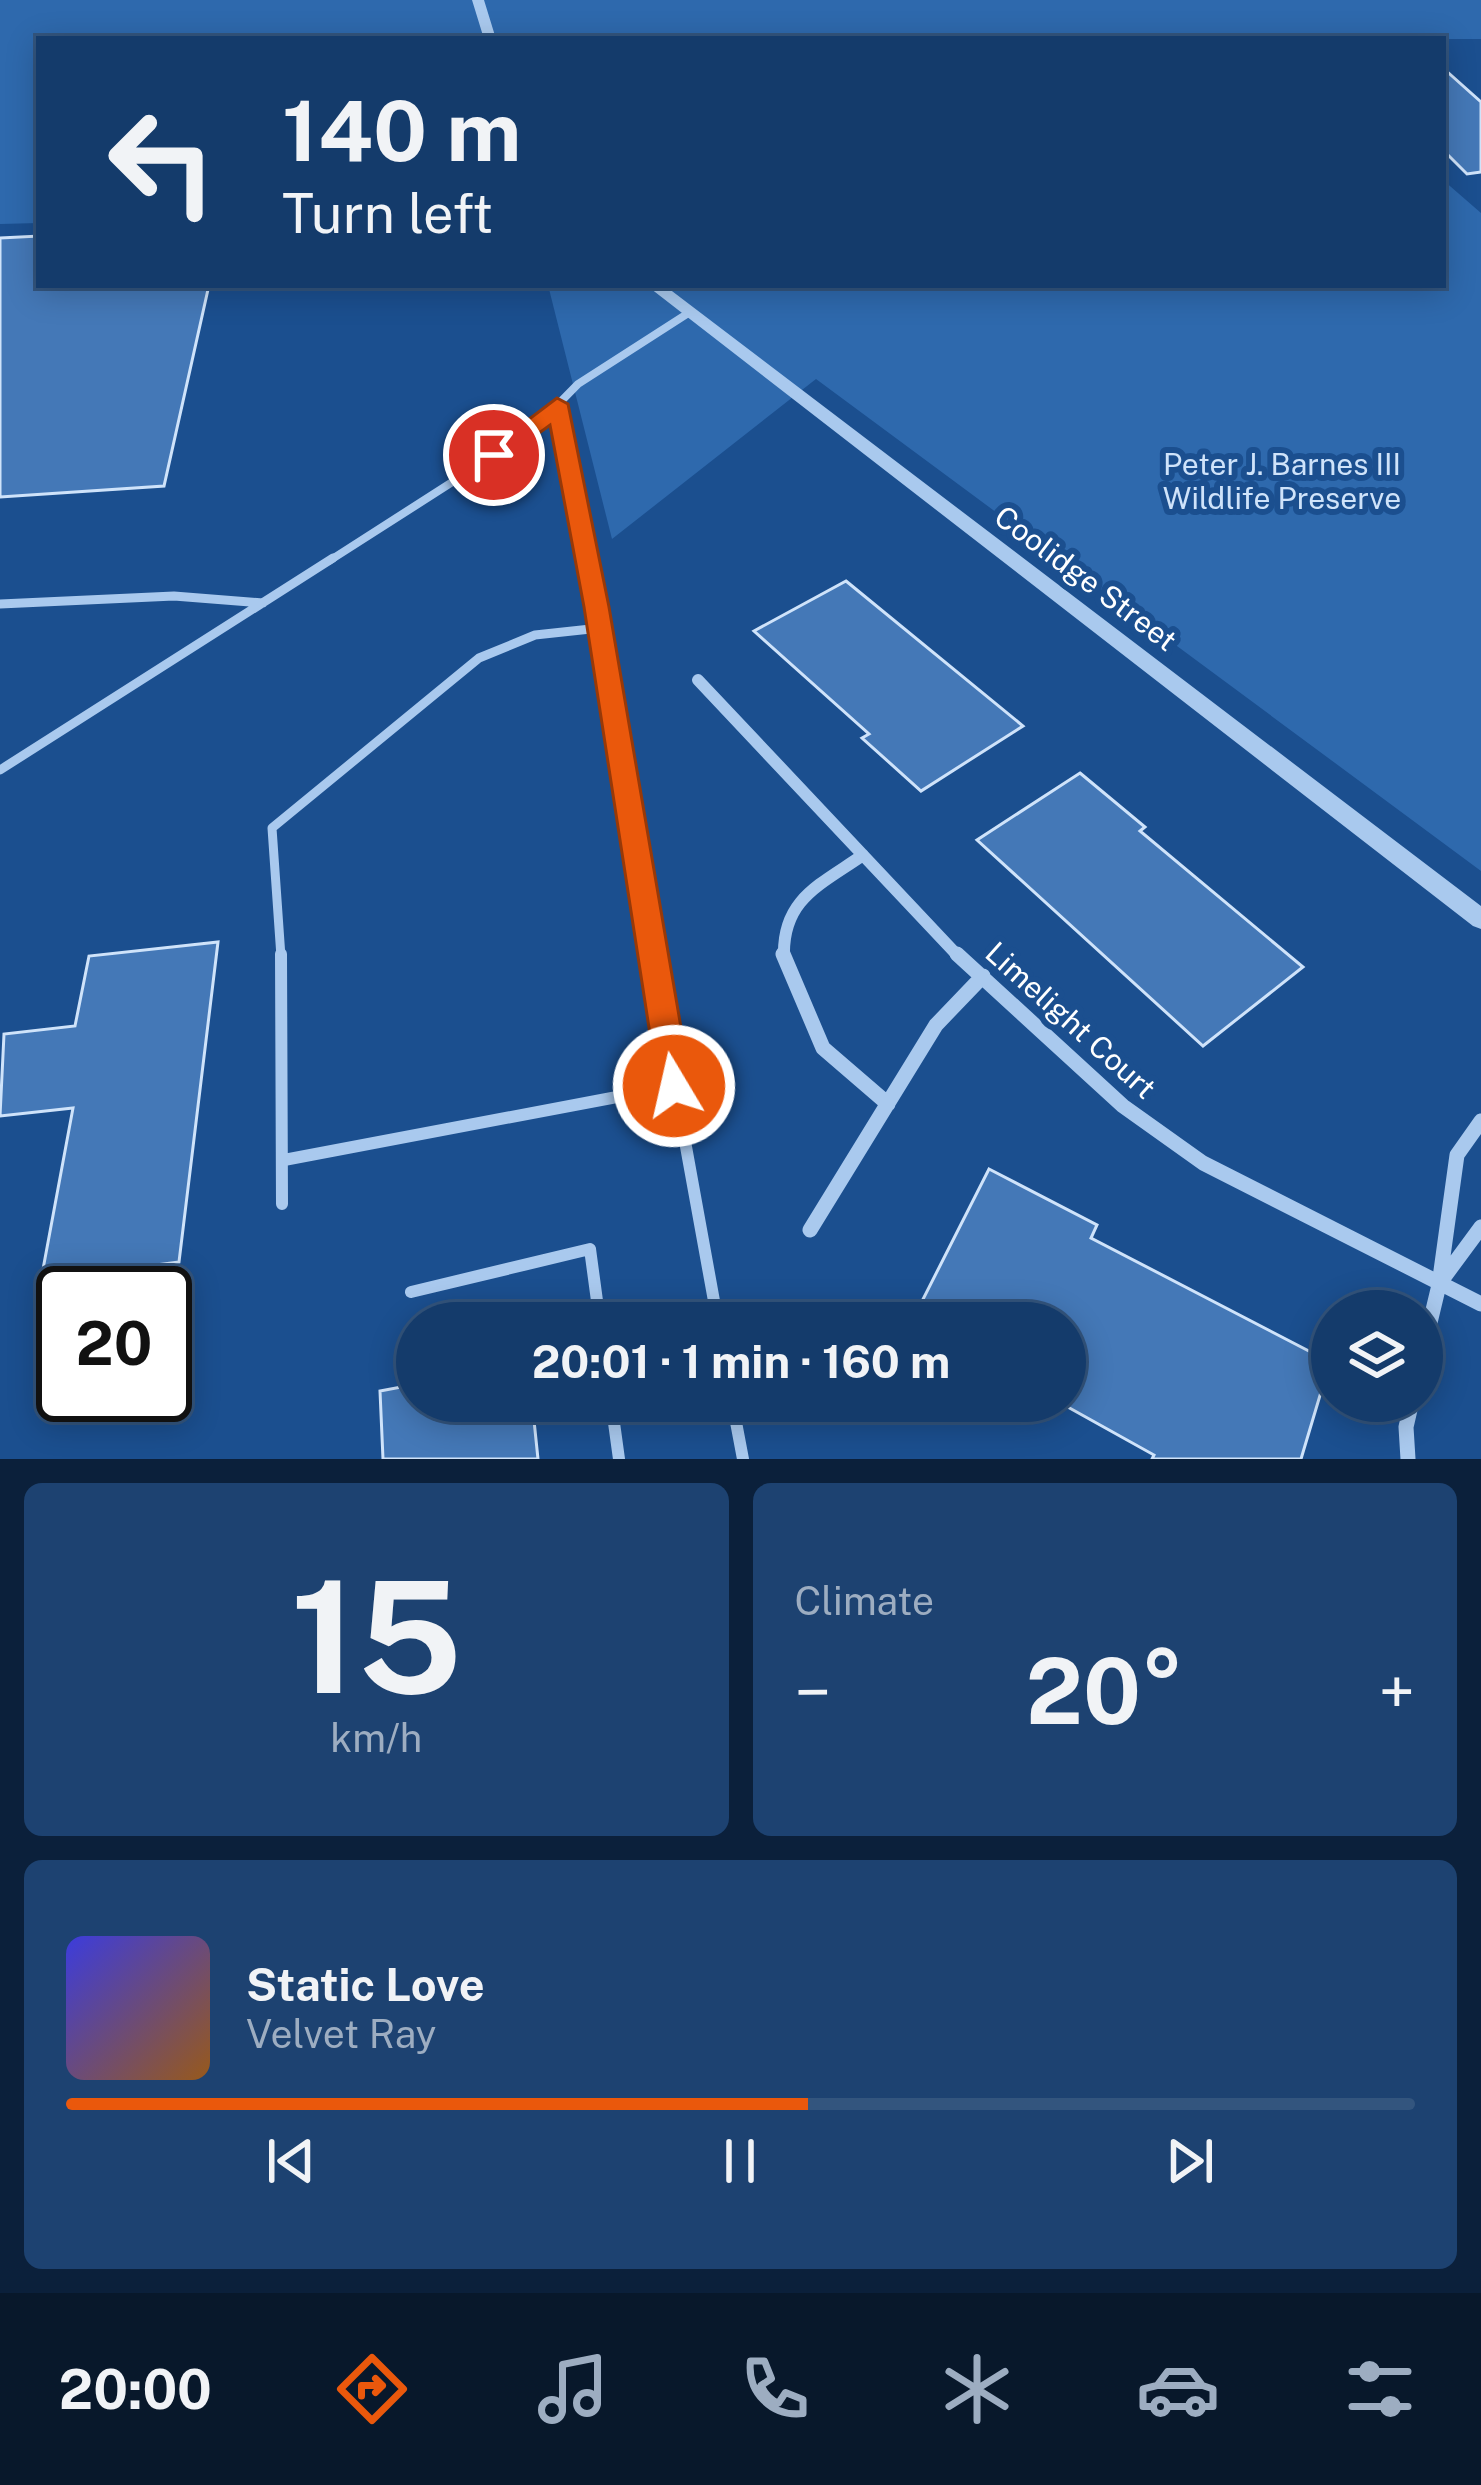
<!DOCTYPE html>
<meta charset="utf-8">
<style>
:root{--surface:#143b6b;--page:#1d4271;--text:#f1f3f6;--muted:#9dadc1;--line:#33557e;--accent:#ea580c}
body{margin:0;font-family:"Public Sans",sans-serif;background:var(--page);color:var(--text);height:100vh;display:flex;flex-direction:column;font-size:45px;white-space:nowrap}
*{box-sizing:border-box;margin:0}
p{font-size:39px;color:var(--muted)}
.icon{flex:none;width:66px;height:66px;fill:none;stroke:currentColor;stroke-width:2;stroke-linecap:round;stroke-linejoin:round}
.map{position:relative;height:1459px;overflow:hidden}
.panel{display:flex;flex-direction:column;gap:24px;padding:24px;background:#0b203b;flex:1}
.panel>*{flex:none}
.banner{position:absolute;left:36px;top:36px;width:1410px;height:252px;border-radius:0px;box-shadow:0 6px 30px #0003,0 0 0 3px var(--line);background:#143b6b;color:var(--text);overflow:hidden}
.controls{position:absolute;left:1311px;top:1290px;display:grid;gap:24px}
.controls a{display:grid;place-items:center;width:132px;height:132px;border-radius:50%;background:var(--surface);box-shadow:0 6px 30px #0003,0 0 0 3px var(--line);font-size:60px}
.speed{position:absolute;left:36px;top:1266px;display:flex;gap:24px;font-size:60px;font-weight:700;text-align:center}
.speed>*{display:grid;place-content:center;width:156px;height:156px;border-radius:50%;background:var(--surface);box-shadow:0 6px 30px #0003,0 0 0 3px var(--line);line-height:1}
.speed .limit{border:6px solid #111;border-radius:18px;background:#fff;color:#111}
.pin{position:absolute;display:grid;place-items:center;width:102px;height:102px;color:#fff;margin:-51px;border:6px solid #fff;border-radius:50%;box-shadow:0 3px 12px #0007}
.me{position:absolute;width:132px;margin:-66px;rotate:351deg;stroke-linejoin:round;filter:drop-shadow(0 0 9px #0008)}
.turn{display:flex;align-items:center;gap:42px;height:252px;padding:0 48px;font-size:54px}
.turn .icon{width:156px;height:156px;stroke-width:2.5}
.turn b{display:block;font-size:84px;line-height:102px}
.big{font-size:90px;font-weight:700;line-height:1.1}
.panel .widget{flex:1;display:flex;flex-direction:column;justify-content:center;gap:18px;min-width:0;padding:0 42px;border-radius:18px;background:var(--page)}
.panel .dial{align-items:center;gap:0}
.dial b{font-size:156px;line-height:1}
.song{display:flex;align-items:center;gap:36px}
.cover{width:144px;height:144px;border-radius:18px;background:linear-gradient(135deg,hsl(240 70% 55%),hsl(30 70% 35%))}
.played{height:12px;border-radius:6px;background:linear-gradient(90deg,var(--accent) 55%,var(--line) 55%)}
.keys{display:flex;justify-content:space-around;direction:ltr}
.heat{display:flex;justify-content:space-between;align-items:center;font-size:66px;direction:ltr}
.panel .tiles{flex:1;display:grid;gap:24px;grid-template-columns:1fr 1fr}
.widget:last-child{grid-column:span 2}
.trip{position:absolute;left:396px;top:1302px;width:690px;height:120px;border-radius:60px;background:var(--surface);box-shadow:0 6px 30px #0003,0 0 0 3px var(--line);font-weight:700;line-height:120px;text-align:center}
.tab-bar{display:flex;height:192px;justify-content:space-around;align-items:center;background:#08182b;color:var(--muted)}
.tab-bar .icon{width:84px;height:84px}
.tab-bar .on{color:var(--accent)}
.tab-bar b{font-size:54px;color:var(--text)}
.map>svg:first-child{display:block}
.green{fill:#2e69ad}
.building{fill:#4478b7;stroke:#cfe3fa;stroke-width:3}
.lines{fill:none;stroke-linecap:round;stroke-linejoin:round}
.service-far2{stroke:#a9c9ee;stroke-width:8}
.service-far1{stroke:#a9c9ee;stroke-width:9}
.service{stroke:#a9c9ee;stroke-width:12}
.minor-far1{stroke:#a9c9ee;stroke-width:12}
.minor{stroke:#a9c9ee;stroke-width:15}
.tertiary{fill:#a9c9ee;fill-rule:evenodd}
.route{fill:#ea580c;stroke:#983908;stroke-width:3}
.labels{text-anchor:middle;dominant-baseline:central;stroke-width:12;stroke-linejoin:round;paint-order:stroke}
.park-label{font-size:30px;fill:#cfe3fa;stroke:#1b4f8f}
.street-label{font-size:30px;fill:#fff;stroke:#1b4f8f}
</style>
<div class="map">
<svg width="1481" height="1459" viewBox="0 0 1481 1459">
<rect width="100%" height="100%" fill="#1b4f8f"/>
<path class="green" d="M0 0H1481V39H39V223L0 224Z
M1443 180 1481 213V871L816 379 612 539 548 285H1443Z"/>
<path class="building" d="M1443 68 1481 102V172L1467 174 1443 150Z
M39 236V285H209L164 486 0 497V238Z
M846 581 1023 726 921 791 862 738 869 734 754 631Z
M1080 773 1145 827 1140 831 1303 967 1203 1046 977 840Z
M218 942 179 1262 41 1280 73 1108 0 1116 4 1034 75 1026 89 956Z
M989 1169 1097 1225 1091 1238 1330 1362 1301 1459H1152L1154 1455 1057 1401H1065V1323L913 1319Z
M417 1384V1401H532L538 1459H383L380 1391Z"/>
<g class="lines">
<path class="service-far2" d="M557 404 588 561
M329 561 532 431 578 384 690 312"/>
<path class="service-far1" d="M587 558 654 957
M0 604 174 596 263 603
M0 770 333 558
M281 957 272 828 479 658 535 635 600 628"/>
<path class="service" d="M281 954 282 1204
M675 1086 718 1323
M284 1160 675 1086 654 954
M411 1292 590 1249 600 1323
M611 1401 619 1459
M732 1401 743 1459"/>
<path class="minor-far1" d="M698 680 959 957
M784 957C782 899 820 885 863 855"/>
<path class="minor" d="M783 954 823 1048 888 1104
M957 954 1123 1106 1203 1163 1481 1304
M810 1230 936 1025 983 976
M1439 1284 1481 1227
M1422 1356 1439 1285 1457 1155 1481 1121
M1408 1459 1406 1427 1412 1401"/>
<path class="tertiary" d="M472 0H484L496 39H484Z
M646 285H664L1481 906V929L1473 926Z"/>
</g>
<path class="route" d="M557 398 568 404 609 607 691 1086 686 1097 674 1101 663 1097 658 1086 584 607 550 425 502 460 494 462 482 455Z"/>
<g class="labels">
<g class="park-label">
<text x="1282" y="464">Peter J. Barnes III<tspan x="1282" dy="34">Wildlife Preserve</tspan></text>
</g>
<g class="street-label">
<text transform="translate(1086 578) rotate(37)">Coolidge Street</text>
<text transform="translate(1071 1020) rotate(42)">Limelight Court</text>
</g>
</g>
</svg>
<div class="controls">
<a><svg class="icon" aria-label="layers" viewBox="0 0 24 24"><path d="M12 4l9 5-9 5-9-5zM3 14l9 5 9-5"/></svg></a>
</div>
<div class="speed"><div class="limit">20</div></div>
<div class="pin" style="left:494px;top:455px;background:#d93025"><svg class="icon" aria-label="arrive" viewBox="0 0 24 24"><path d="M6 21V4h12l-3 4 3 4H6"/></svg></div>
<svg class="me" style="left:674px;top:1086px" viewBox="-20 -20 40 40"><circle r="17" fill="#ea580c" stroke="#fff" stroke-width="3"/><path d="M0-11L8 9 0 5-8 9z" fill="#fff"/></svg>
<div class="trip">20:01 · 1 min · 160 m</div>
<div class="banner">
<div class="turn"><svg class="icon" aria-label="left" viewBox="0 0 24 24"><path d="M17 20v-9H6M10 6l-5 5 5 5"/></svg><div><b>140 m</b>Turn left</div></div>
</div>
</div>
<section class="panel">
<div class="tiles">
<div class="widget dial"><b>15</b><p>km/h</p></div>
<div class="widget"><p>Climate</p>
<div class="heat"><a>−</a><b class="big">20°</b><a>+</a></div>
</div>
<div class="widget">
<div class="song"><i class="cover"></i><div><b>Static Love</b><p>Velvet Ray</p></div></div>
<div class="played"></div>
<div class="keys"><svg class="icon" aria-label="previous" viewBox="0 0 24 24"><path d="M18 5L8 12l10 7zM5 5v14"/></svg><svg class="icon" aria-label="pause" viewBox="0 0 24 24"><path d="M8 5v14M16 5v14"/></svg><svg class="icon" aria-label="next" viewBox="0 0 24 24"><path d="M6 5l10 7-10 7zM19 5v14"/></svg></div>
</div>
</div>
</section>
<nav class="tab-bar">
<b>20:00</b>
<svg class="icon on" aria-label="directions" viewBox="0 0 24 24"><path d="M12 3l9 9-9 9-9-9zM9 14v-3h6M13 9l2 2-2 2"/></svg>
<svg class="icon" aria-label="music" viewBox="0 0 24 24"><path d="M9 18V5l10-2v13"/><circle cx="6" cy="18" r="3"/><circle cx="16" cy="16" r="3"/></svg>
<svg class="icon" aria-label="phone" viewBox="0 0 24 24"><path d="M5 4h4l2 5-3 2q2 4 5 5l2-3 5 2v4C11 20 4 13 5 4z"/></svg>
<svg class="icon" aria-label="climate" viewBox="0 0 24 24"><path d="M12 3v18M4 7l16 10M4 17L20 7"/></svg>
<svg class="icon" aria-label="car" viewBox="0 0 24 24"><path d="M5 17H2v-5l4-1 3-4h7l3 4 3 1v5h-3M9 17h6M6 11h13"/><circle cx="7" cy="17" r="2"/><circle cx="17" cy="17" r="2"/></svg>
<svg class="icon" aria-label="filters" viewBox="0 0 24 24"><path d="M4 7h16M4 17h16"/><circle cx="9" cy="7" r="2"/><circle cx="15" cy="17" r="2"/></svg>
</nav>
